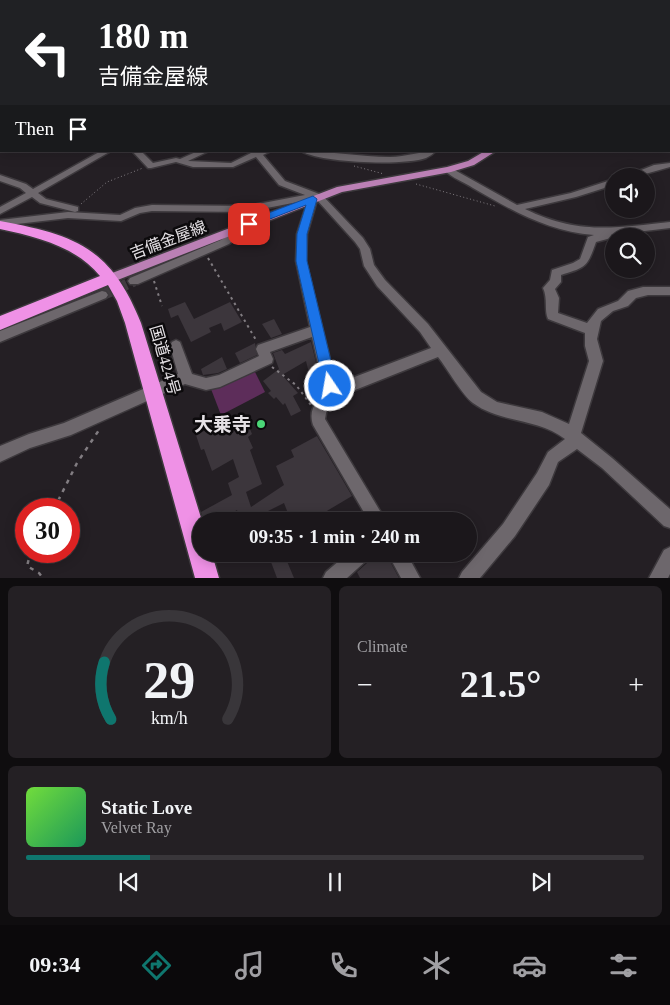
<!DOCTYPE html>
<meta charset="utf-8">
<style>
:root{--surface:#1b171b;--page:#242024;--text:#f1f3f6;--muted:#a09fa3;--line:#39363a;--accent:#0f766e}
body{margin:0;font-family:"Times New Roman","Noto Sans JP",serif;background:var(--page);color:var(--text);height:100vh;display:flex;flex-direction:column;font-size:19px;white-space:nowrap}
*{box-sizing:border-box;margin:0}
p{font-size:16px;color:var(--muted)}
.icon{flex:none;width:28px;height:28px;fill:none;stroke:currentColor;stroke-width:2;stroke-linecap:round;stroke-linejoin:round}
.map{position:relative;height:578px;overflow:hidden}
.sheet{display:flex;flex-direction:column;gap:8px;padding:8px;background:#0f0d0f;flex:1}
.sheet>*{flex:none}
.hud{position:absolute;left:0px;top:0px;width:670px;height:152px;box-shadow:0 2px 12px #0003,0 0 0 1px var(--line);background:#202124;color:#fff;overflow:hidden}
.buttons{position:absolute;left:605px;top:168px;display:grid;gap:10px}
.buttons a{display:grid;place-items:center;width:50px;height:50px;border-radius:50%;background:var(--surface);box-shadow:0 2px 12px #0003,0 0 0 1px var(--line);font-size:25px}
.speed{position:absolute;left:15px;top:498px;display:flex;gap:10px;font-size:25px;font-weight:700;text-align:center}
.speed>*{display:grid;place-content:center;width:65px;height:65px;border-radius:50%;background:var(--surface);box-shadow:0 2px 12px #0003,0 0 0 1px var(--line);line-height:1}
.speed .limit{border:8px solid #d22;background:#fff;color:#111}
.pin{position:absolute;display:grid;place-items:center;width:42px;height:42px;color:#fff;margin:-21px;border-radius:10px;box-shadow:0 2px 8px #0006}
.me{position:absolute;width:55px;margin:-28px;rotate:348deg;stroke-linejoin:round;filter:drop-shadow(0 0 4px #0008)}
.turn{display:flex;align-items:center;gap:18px;height:105px;padding:0 15px;font-size:22px}
.turn .icon{width:65px;height:65px;stroke-width:2.5}
.turn b{display:block;font-size:35px;line-height:42px}
.then{display:flex;align-items:center;height:48px;padding:0 15px;background:#0003;gap:10px;font-size:19px}
.big{font-size:38px;font-weight:600;line-height:1.1}
.sheet .widget{flex:1;display:flex;flex-direction:column;justify-content:center;gap:8px;min-width:0;padding:0 18px;border-radius:8px;background:var(--page)}
.sheet .dial{align-items:center;gap:0}
.dial svg{height:130px;overflow:visible;fill:none;stroke:var(--line);stroke-width:7;stroke-linecap:round;text-anchor:middle}
.dial text{fill:var(--text);stroke:none}
.song{display:flex;align-items:center;gap:15px}
.cover{width:60px;height:60px;border-radius:8px;background:linear-gradient(135deg,hsl(100 70% 55%),hsl(150 70% 35%))}
.played{height:5px;border-radius:2px;background:linear-gradient(90deg,var(--accent) 20%,var(--line) 20%)}
.keys{display:flex;justify-content:space-around;direction:ltr}
.heat{display:flex;justify-content:space-between;align-items:center;font-size:28px;direction:ltr}
.sheet .tiles{flex:1;display:grid;gap:8px;grid-template-columns:1fr 1fr}
.widget:last-child{grid-column:span 2}
.trip{position:absolute;left:192px;top:512px;width:285px;height:50px;border-radius:25px;background:var(--surface);box-shadow:0 2px 12px #0003,0 0 0 1px var(--line);font-weight:600;line-height:50px;text-align:center}
.tabs{display:flex;height:80px;justify-content:space-around;align-items:center;background:#0b090b;color:var(--muted)}
.tabs .icon{width:35px;height:35px}
.tabs .current{color:var(--accent)}
.tabs b{font-size:22px;color:var(--text)}
.map>svg:first-child{display:block}
.green{fill:#5d2d5a}
.building{fill:#3c363c}
.lines{fill:none;stroke-linecap:round;stroke-linejoin:round}
.minor-tunnel{stroke:#413c41;stroke-width:11;stroke-dasharray:11 5;stroke-linecap:butt}
.minor-casing{stroke:#3d393d;stroke-width:3}
.major-casing{stroke:#3d393d;stroke-width:3}
.highway-casing{stroke:#3d393d;stroke-width:3}
.path-far2{stroke:#827d82;stroke-width:1;stroke-dasharray:1 2.5;stroke-linecap:butt}
.path-far1{stroke:#827d82;stroke-width:2;stroke-dasharray:2.5 4;stroke-linecap:butt}
.path{stroke:#827d82;stroke-width:2.5;stroke-dasharray:4 5.5;stroke-linecap:butt}
.minor{fill:#6d676c;fill-rule:evenodd}
.major{fill:#bb80b5;fill-rule:evenodd}
.highway{fill:#ef91e6;fill-rule:evenodd}
.route{fill:#1a73e8;stroke:#114b97}
.poi-dot{fill:#4bd677;stroke:#0c0a0c;stroke-width:2}
.labels{text-anchor:middle;dominant-baseline:central;stroke-width:5;stroke-linejoin:round;paint-order:stroke}
.street-label{font-size:16px;fill:#e5e1e5;stroke:#0c0a0c}
.near-poi-label{font-size:19px;font-weight:bold;fill:#e5e1e5;stroke:#0c0a0c;text-anchor:end}
</style>
<div class="map">
<svg width="670" height="578" viewBox="0 0 670 578">
<rect width="100%" height="100%" fill="#241f24"/>
<path class="green" d="M253 368 265 392 221 415 211 389Z"/>
<path class="building" d="M185 302 194 319 230 302 242 322 224 331 221 323 209 328 211 332 191 342 178 315 171 318 168 309Z
M274 319 282 334 271 338 262 324Z
M311 342 320 379 311 381 306 361 282 375 298 393 293 396 301 411 291 416 285 403 283 405 276 397 274 399 268 393 271 391 263 381 279 369 273 353 282 350 285 354Z
M255 343 257 355 240 363 235 353Z
M222 357 227 369 218 373 203 375 201 369Z
M238 414 243 425 247 422 252 434 248 437 253 448 250 450 262 484 246 492 251 507 284 485 276 466 294 457 291 450 317 436 352 496 310 521H291L284 503 248 521H241L237 510 218 521H204L201 512 232 495 228 483 239 477 233 459 212 471 204 449 201 450 196 435Z
M268 554H284L294 578H277Z
M383 554H386L399 578H360L357 572 376 555 378 558Z"/>
<g class="lines">
<path class="minor-tunnel" d="M102 295 134 281"/>
<g class="minor-casing">
<path id="minor" d="M669 85H670V89H669Z
M0 93H1V97H0Z
M101 151H111L38 193 46 199 78 207V211L75 212 40 203 32 197 0 214V207L26 193 20 188 0 181V175L26 184 33 189Z
M132 151H141L153 163 176 158 180 159 198 151H209L188 161 231 163 255 151H271L263 155 285 181 322 195 363 238 370 249 374 265 385 280 428 324 481 392 497 402 542 412 569 424 589 361 585 346V333L548 319C544 310 548 299 543 288L550 280 552 270 573 263 580 259 588 237 594 235C549 232 511 210 473 188 464 182 452 178 444 170L445 168H451L517 205 571 193 614 179V185L576 197 525 209C579 235 614 228 670 222V228L611 235V238L596 242C587 267 587 267 561 275V282L555 289 559 298 558 313 587 323 598 309 618 301 628 291 643 287H670V295H648L636 298 628 306 613 311 601 321 597 339 603 361 581 433 612 458 670 509V528L664 526 602 468 577 449 558 462 549 485 515 536 480 578H459L462 572 503 524 537 473 548 452 565 439C538 418 500 423 473 403 462 395 447 368 438 357L345 394 327 408 325 419 386 521H369L313 425C307 405 321 402 323 386L312 337 270 352 273 359 272 363 220 387 206 390 185 384 71 435 30 448 0 462V446L29 434 64 423 178 374 170 346 172 342 176 340 180 342 192 374 206 378 219 375 259 356 256 349 258 345 310 327 296 261 297 234 308 200 247 212 152 211 140 213 121 221 68 218 0 226V220L68 212 120 215 135 208 152 205 247 206 305 195 279 185 256 157 233 167H193L176 162 151 168H148ZM317 200 355 242 360 249 364 266 377 286 420 332 431 348 336 384 306 261 307 234Z
M301 151C331 151 360 157 390 157 406 157 421 151 436 151 433 154 430 156 426 158 405 166 320 163 301 151Z
M670 163V167L638 176H626L654 165Z
M230 229 233 230 237 237 229 244 138 284H130L128 281 130 278 221 240 227 236 225 232 227 230Z
M102 291 106 292 108 295 106 298 0 342V331Z
M670 547V574L668 578H649L664 550Z
M347 554H370L367 560 347 578H323L326 572Z
M388 554H407L420 578H401Z"/>
</g>
<g class="major-casing">
<path id="major" d="M485 151H496L474 165 451 172 342 192 115 281H107L105 278 107 275 337 187 447 167 468 161Z"/>
</g>
<g class="highway-casing">
<path id="highway" d="M0 221C76 235 111 248 141 323L202 521 201 554H212L219 578H195L125 323 117 301 108 285 0 330V316L100 276C75 246 37 237 0 229Z"/>
</g>
<path class="path-far2" d="M354 166 384 174
M416 184 495 206
M81 204 107 182 143 168"/>
<path class="path-far1" d="M208 258 256 340
M154 281 162 306
M272 367 296 385 311 405"/>
<path class="path" d="M54 509 77 463 101 427
M31 551 27 566 39 573 43 578"/>
<use href="#minor" class="minor"/>
<use href="#major" class="major"/>
<use href="#highway" class="highway"/>
</g>
<linearGradient id="sky" x2="0" y2="1"><stop stop-color="#141114"/><stop offset="0.48" stop-color="#3f4250"/><stop offset="1" stop-color="#3f4250" stop-opacity="0"/></linearGradient>
<rect width="670" height="155" fill="url(#sky)"/>
<path class="route" d="M313 196 317 199 307 234V261L337 386 335 391 330 393 326 391 324 386 296 261 297 234 306 205 252 226H245L244 224 245 222Z"/>
<circle class="poi-dot" cx="261" cy="424" r="5"/>
<g class="labels">
<g class="street-label">
<text transform="translate(168 240) rotate(-21)">吉備金屋線</text>
<text transform="translate(165 360) rotate(74)">国道424号</text>
</g>
<g class="near-poi-label">
<text x="251" y="424">大乗寺</text>
</g>
</g>
</svg>
<div class="buttons">
<a><svg class="icon" aria-label="sound" viewBox="0 0 24 24"><path d="M4 9h4l5-4v14l-5-4H4zM17 9q2 3 0 6"/></svg></a>
<a><svg class="icon" aria-label="search" viewBox="0 0 24 24"><circle cx="10" cy="10" r="6"/><path d="M15 15l6 6"/></svg></a>
</div>
<div class="speed"><div class="limit">30</div></div>
<div class="pin" style="left:249px;top:224px;background:#d93025"><svg class="icon" aria-label="arrive" viewBox="0 0 24 24"><path d="M6 21V4h12l-3 4 3 4H6"/></svg></div>
<svg class="me" style="left:330px;top:386px" viewBox="-20 -20 40 40"><circle r="17" fill="#1a73e8" stroke="#fff" stroke-width="3"/><path d="M0-11L8 9 0 5-8 9z" fill="#fff"/></svg>
<div class="trip">09:35 · 1 min · 240 m</div>
<div class="hud">
<div class="turn"><svg class="icon" aria-label="left" viewBox="0 0 24 24"><path d="M17 20v-9H6M10 6l-5 5 5 5"/></svg><div><b>180 m</b>吉備金屋線</div></div>
<div class="then">Then<svg class="icon" aria-label="arrive" viewBox="0 0 24 24"><path d="M6 21V4h12l-3 4 3 4H6"/></svg></div>
</div>
</div>
<section class="sheet">
<div class="tiles">
<div class="widget dial"><svg viewBox="0 0 100 80">
<path d="M14 69A42 42 0 1 1 86 69"/>
<path d="M14 69A42 42 0 0 1 10 34" stroke="#0f766e"/>
<text x="50" y="56" font-size="32" font-weight="700">29</text>
<text x="50" y="72" font-size="11">km/h</text>
</svg></div>
<div class="widget"><p>Climate</p>
<div class="heat"><a>−</a><b class="big">21.5°</b><a>+</a></div>
</div>
<div class="widget">
<div class="song"><i class="cover"></i><div><b>Static Love</b><p>Velvet Ray</p></div></div>
<div class="played"></div>
<div class="keys"><svg class="icon" aria-label="previous" viewBox="0 0 24 24"><path d="M18 5L8 12l10 7zM5 5v14"/></svg><svg class="icon" aria-label="pause" viewBox="0 0 24 24"><path d="M8 5v14M16 5v14"/></svg><svg class="icon" aria-label="next" viewBox="0 0 24 24"><path d="M6 5l10 7-10 7zM19 5v14"/></svg></div>
</div>
</div>
</section>
<nav class="tabs">
<b>09:34</b>
<svg class="icon current" aria-label="directions" viewBox="0 0 24 24"><path d="M12 3l9 9-9 9-9-9zM9 14v-3h6M13 9l2 2-2 2"/></svg>
<svg class="icon" aria-label="music" viewBox="0 0 24 24"><path d="M9 18V5l10-2v13"/><circle cx="6" cy="18" r="3"/><circle cx="16" cy="16" r="3"/></svg>
<svg class="icon" aria-label="phone" viewBox="0 0 24 24"><path d="M5 4h4l2 5-3 2q2 4 5 5l2-3 5 2v4C11 20 4 13 5 4z"/></svg>
<svg class="icon" aria-label="climate" viewBox="0 0 24 24"><path d="M12 3v18M4 7l16 10M4 17L20 7"/></svg>
<svg class="icon" aria-label="car" viewBox="0 0 24 24"><path d="M5 17H2v-5l4-1 3-4h7l3 4 3 1v5h-3M9 17h6M6 11h13"/><circle cx="7" cy="17" r="2"/><circle cx="17" cy="17" r="2"/></svg>
<svg class="icon" aria-label="filters" viewBox="0 0 24 24"><path d="M4 7h16M4 17h16"/><circle cx="9" cy="7" r="2"/><circle cx="15" cy="17" r="2"/></svg>
</nav>
